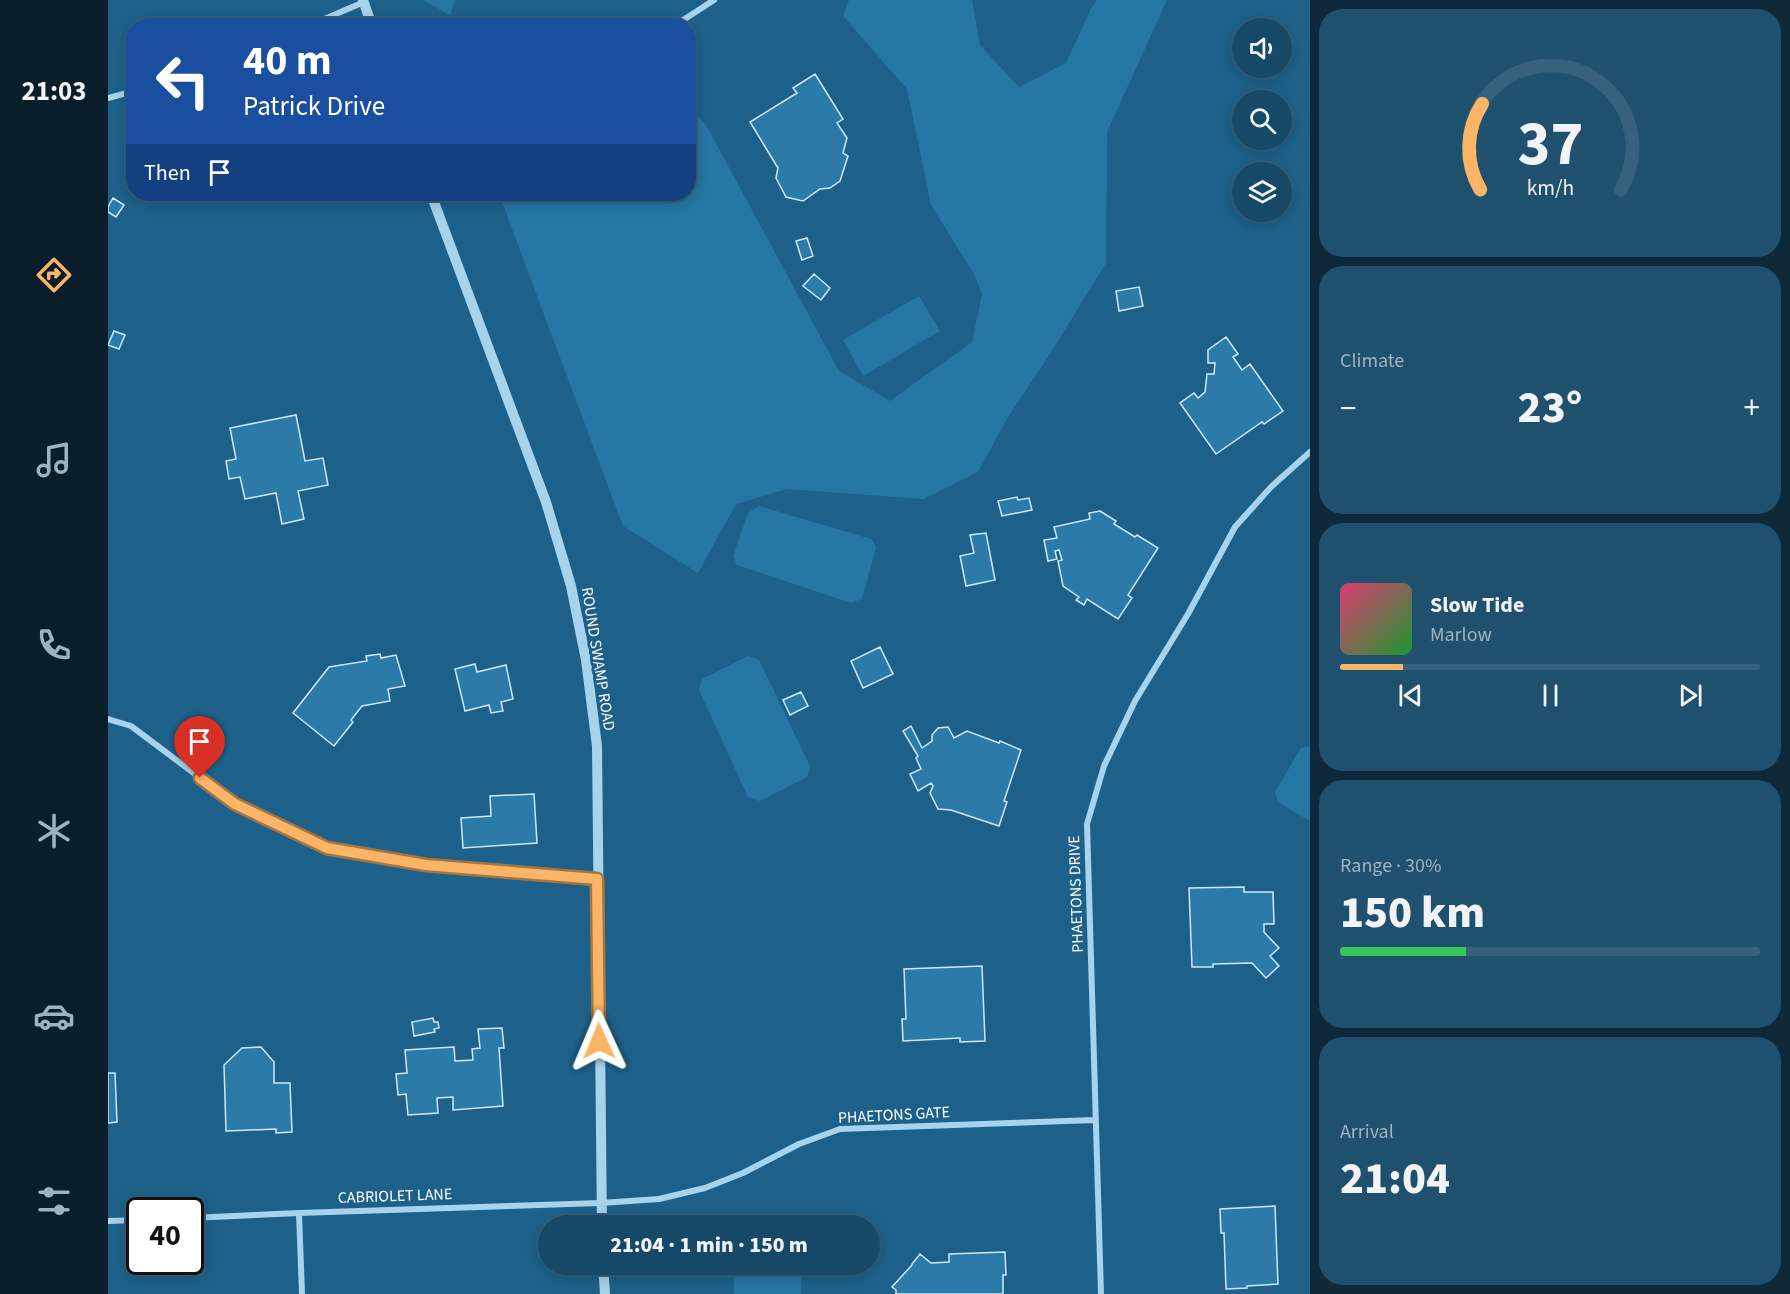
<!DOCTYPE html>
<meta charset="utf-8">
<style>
:root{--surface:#164968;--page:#1f506e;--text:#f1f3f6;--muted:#9eb2c0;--line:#35617c;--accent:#fcb466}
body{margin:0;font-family:"Source Sans 3",sans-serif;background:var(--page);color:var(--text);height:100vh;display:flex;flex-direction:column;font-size:22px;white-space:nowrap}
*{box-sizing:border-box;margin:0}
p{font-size:20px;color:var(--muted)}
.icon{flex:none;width:33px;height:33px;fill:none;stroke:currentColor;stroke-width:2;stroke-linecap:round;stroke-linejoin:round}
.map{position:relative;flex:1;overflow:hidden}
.drawer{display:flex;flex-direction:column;gap:9px;padding:9px;background:#0c2839;width:480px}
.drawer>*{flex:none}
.hud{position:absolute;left:18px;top:18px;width:570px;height:183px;border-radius:24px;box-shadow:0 3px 15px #0003,0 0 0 2px var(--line);background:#1a4fa0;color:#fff;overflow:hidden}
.tools{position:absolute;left:1124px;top:18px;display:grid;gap:12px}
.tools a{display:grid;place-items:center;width:60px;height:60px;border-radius:50%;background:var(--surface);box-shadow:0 3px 15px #0003,0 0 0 2px var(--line);font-size:30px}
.speed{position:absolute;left:18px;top:1197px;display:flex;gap:12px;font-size:30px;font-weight:700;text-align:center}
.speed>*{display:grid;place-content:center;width:78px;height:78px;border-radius:50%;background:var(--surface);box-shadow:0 3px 15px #0003,0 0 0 2px var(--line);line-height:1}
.speed .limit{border:3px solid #111;border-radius:9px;background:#fff;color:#111}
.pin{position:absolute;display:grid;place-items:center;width:51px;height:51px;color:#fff;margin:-62px -26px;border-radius:50% 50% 50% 0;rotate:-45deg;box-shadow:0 0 6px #0007}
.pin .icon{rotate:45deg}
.me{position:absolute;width:66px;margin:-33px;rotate:359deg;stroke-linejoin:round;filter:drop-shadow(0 0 4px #0008)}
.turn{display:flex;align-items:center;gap:21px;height:126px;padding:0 18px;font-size:27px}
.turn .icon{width:78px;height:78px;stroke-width:2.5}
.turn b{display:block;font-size:42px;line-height:51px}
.then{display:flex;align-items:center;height:57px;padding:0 18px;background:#0003;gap:12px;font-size:22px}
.big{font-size:45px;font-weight:800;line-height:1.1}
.drawer .widget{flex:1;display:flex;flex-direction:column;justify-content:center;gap:9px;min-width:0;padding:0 21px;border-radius:24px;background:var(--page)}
.drawer .dial{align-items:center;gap:0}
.dial svg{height:156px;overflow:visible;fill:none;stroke:var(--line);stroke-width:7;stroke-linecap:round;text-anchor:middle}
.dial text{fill:var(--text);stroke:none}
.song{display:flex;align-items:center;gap:18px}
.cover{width:72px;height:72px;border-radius:9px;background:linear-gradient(135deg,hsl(340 70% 55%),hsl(130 70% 35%))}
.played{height:6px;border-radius:3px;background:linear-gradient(90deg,var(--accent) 15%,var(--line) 15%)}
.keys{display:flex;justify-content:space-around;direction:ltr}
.heat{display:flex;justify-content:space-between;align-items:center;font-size:33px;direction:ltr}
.charge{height:9px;border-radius:4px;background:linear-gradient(90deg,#34c759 30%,var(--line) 0)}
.trip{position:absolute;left:430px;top:1215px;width:342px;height:60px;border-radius:30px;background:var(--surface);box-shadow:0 3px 15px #0003,0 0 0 2px var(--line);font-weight:800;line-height:60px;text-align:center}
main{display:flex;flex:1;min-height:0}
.tab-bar{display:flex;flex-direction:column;width:108px;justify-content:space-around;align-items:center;background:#091d2a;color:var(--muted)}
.tab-bar .icon{width:42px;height:42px}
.tab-bar .on{color:var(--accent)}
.tab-bar b{font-size:27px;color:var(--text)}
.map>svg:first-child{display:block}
.green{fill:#2676a3}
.building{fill:#2c7aa8;stroke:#cde9f9;stroke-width:1.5}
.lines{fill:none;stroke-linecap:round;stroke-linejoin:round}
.minor{stroke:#a8d3ec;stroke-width:6}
.tertiary{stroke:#a8d3ec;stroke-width:10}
.route-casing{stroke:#a47542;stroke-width:15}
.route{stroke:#fcb466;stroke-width:10}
.labels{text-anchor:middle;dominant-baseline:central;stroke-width:6;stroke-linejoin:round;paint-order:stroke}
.street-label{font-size:16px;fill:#fff;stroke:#1d618a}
</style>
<main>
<nav class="tab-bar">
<b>21:03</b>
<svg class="icon on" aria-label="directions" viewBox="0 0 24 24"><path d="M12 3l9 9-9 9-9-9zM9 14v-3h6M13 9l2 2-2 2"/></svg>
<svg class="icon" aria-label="music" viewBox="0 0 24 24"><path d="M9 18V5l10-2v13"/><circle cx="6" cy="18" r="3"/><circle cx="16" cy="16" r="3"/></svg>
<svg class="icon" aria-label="phone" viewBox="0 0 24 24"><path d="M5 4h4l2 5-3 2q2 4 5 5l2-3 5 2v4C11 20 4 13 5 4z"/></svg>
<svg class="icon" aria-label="climate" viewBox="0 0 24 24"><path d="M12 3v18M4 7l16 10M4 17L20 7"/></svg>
<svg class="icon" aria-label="car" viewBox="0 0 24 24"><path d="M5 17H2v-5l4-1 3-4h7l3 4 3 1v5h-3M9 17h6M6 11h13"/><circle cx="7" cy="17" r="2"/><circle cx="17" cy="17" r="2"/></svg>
<svg class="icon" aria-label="filters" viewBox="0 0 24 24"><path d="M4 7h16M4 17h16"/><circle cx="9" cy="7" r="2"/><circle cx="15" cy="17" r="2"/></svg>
</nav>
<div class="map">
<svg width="1202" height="1294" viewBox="0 0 1202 1294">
<rect width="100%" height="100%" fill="#1d618a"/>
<path class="green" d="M315 0H347L342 15Z
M741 0H864L872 45 911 87 958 63 983 9 989 0H1059L999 132 998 263 942 354 900 417 870 472 816 499 679 489 628 504 590 573 515 526 391 194H580L581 106 598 125 731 371 782 401 864 342 874 294 866 274 823 205 799 89 735 16Z
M811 296 832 331 755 376 735 340Z
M651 506 763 539 768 547 754 599 743 603 629 565 625 556 640 513Z
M640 656 651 660 702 766 699 777 652 801 640 797 591 690 594 679Z
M1202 746V821L1170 802 1167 792 1193 748Z
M625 1265H693V1294H626Z"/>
<path class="building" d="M707 74 735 119 729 123 739 138 735 153 740 156 732 181 722 188 712 189 695 201 678 197 668 178 670 168 642 122 689 93 685 88Z
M5 198 16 205 8 217 0 212V207Z
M699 238 705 256 694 260 688 241Z
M706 274 722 288 713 300 695 286Z
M1031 287 1035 306 1011 311 1008 291Z
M6 331 17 335 11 349 0 345Z
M1118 337 1130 354 1125 357 1134 370 1142 364 1175 411 1156 424 1154 422 1108 454 1072 403 1086 393 1090 398 1097 392 1099 374H1106L1107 363H1100V350Z
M188 415 197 461 215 458 220 485 190 491 196 519 174 524 168 493 137 499 132 477 121 479 118 461 128 459 122 428Z
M909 497 910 500 921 498 924 510 894 516 890 501Z
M992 511 1008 521 1006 524 1027 537 1029 535 1050 548 1020 595 1024 598 1010 619 979 599 976 605 968 600 971 597 955 586 950 561 954 560 951 550 947 551 949 559 940 561 936 540 949 538 946 527 982 519 981 513Z
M878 533 887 580 858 586 852 556 866 553 862 535Z
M772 647 785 674 755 688 743 661Z
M272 654 273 658 288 655 297 686 280 689 282 701 254 706 243 720 245 722 226 746 185 713 221 667 259 661 258 656Z
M367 664 369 672 398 665 405 699 393 702 395 711 383 713 381 705 357 711 347 669Z
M693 692 700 706 682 715 675 700Z
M803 726 814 748 824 741V735L830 728 840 727 846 738 859 731 891 743 892 741 913 750 896 801 899 802 891 826 843 810 830 809 822 793 825 786 823 783 810 791 802 774 813 769 808 758 810 756 795 731Z
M426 794 429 843 355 848 353 818 383 816 382 796Z
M1136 887V892H1165L1166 924H1156V932L1171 948 1162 956 1171 966 1158 978 1144 963 1105 964V967H1084L1081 888Z
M874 966 877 1041 852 1042V1038L795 1041 794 1019H798L796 969Z
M325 1018 326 1022H330L331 1028 326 1029 327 1032 306 1036 304 1022Z
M394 1028 396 1048H391L395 1106 345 1110V1097L329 1098 330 1113 300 1115 298 1094 290 1095 288 1074 299 1073 297 1050 346 1047 347 1061 365 1060 364 1049 372 1048 370 1029Z
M153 1047 166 1062V1083H182L184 1132 168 1133V1129L118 1131 116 1065 134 1048Z
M0 1073H7L9 1122 0 1123Z
M1167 1206 1170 1284 1139 1286V1288L1118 1289 1116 1233H1113L1112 1209Z
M897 1252 898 1275H895V1294H788V1290L784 1287 804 1265V1264L812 1254 823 1263 841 1262V1254Z"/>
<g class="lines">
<path class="minor" d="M200 26 256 2
M566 26 606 0
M0 98 26 91
M0 719 23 726 127 804 219 848 318 865 489 879
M191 1213 194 1294
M82 1218 191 1213 493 1203 551 1199 597 1188 635 1173 691 1144 732 1129 987 1120
M0 1221 32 1220
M993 1294 979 824 996 766 1027 701 1080 614 1127 527 1163 487 1202 452"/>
<path class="tertiary" d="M255 0 264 26
M323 194 438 502 463 586 478 660 489 746 494 1226
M495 1264 497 1294"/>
</g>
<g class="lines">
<g class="route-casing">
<path id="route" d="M92 778 127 804 219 848 318 865 489 879 491 1041"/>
</g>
<use href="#route" class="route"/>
</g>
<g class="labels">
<g class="street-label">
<text transform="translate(490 659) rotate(81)">ROUND SWAMP ROAD</text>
<text transform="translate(968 894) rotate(-92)">PHAETONS DRIVE</text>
<text transform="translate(786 1115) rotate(-3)">PHAETONS GATE</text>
<text transform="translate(287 1196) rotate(-2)">CABRIOLET LANE</text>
</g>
</g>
</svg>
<div class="tools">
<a><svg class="icon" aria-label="sound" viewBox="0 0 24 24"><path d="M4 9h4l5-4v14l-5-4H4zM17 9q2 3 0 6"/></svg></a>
<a><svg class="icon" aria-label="search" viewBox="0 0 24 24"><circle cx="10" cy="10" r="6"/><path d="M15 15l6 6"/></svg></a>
<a><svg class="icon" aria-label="layers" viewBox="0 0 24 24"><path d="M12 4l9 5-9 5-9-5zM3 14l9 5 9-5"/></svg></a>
</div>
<div class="speed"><div class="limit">40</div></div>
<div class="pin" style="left:92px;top:778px;background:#d93025"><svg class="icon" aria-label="arrive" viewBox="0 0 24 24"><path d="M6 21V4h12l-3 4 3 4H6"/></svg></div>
<svg class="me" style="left:491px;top:1041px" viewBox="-20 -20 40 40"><path d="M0-17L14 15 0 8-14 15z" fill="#fcb466" stroke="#fff" stroke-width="4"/></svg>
<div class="trip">21:04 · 1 min · 150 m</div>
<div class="hud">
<div class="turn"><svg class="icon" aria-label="left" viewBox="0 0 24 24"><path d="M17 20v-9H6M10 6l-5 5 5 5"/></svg><div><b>40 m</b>Patrick Drive</div></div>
<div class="then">Then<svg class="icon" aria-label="arrive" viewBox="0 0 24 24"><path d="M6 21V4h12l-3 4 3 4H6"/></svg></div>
</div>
</div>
<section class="drawer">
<div class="widget dial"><svg viewBox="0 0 100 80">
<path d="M14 69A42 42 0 1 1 86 69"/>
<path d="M14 69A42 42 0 0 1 15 25" stroke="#fcb466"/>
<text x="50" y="56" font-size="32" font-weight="700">37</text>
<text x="50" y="72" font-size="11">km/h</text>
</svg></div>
<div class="widget"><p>Climate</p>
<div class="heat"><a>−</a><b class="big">23°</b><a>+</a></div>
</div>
<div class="widget">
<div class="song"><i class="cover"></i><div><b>Slow Tide</b><p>Marlow</p></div></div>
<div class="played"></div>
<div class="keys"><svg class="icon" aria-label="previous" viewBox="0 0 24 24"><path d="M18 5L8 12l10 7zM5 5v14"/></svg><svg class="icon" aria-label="pause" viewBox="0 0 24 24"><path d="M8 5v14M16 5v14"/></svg><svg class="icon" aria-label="next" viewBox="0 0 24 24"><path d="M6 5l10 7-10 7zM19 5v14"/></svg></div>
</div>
<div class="widget"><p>Range · 30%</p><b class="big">150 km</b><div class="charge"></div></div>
<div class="widget"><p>Arrival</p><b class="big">21:04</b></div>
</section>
</main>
